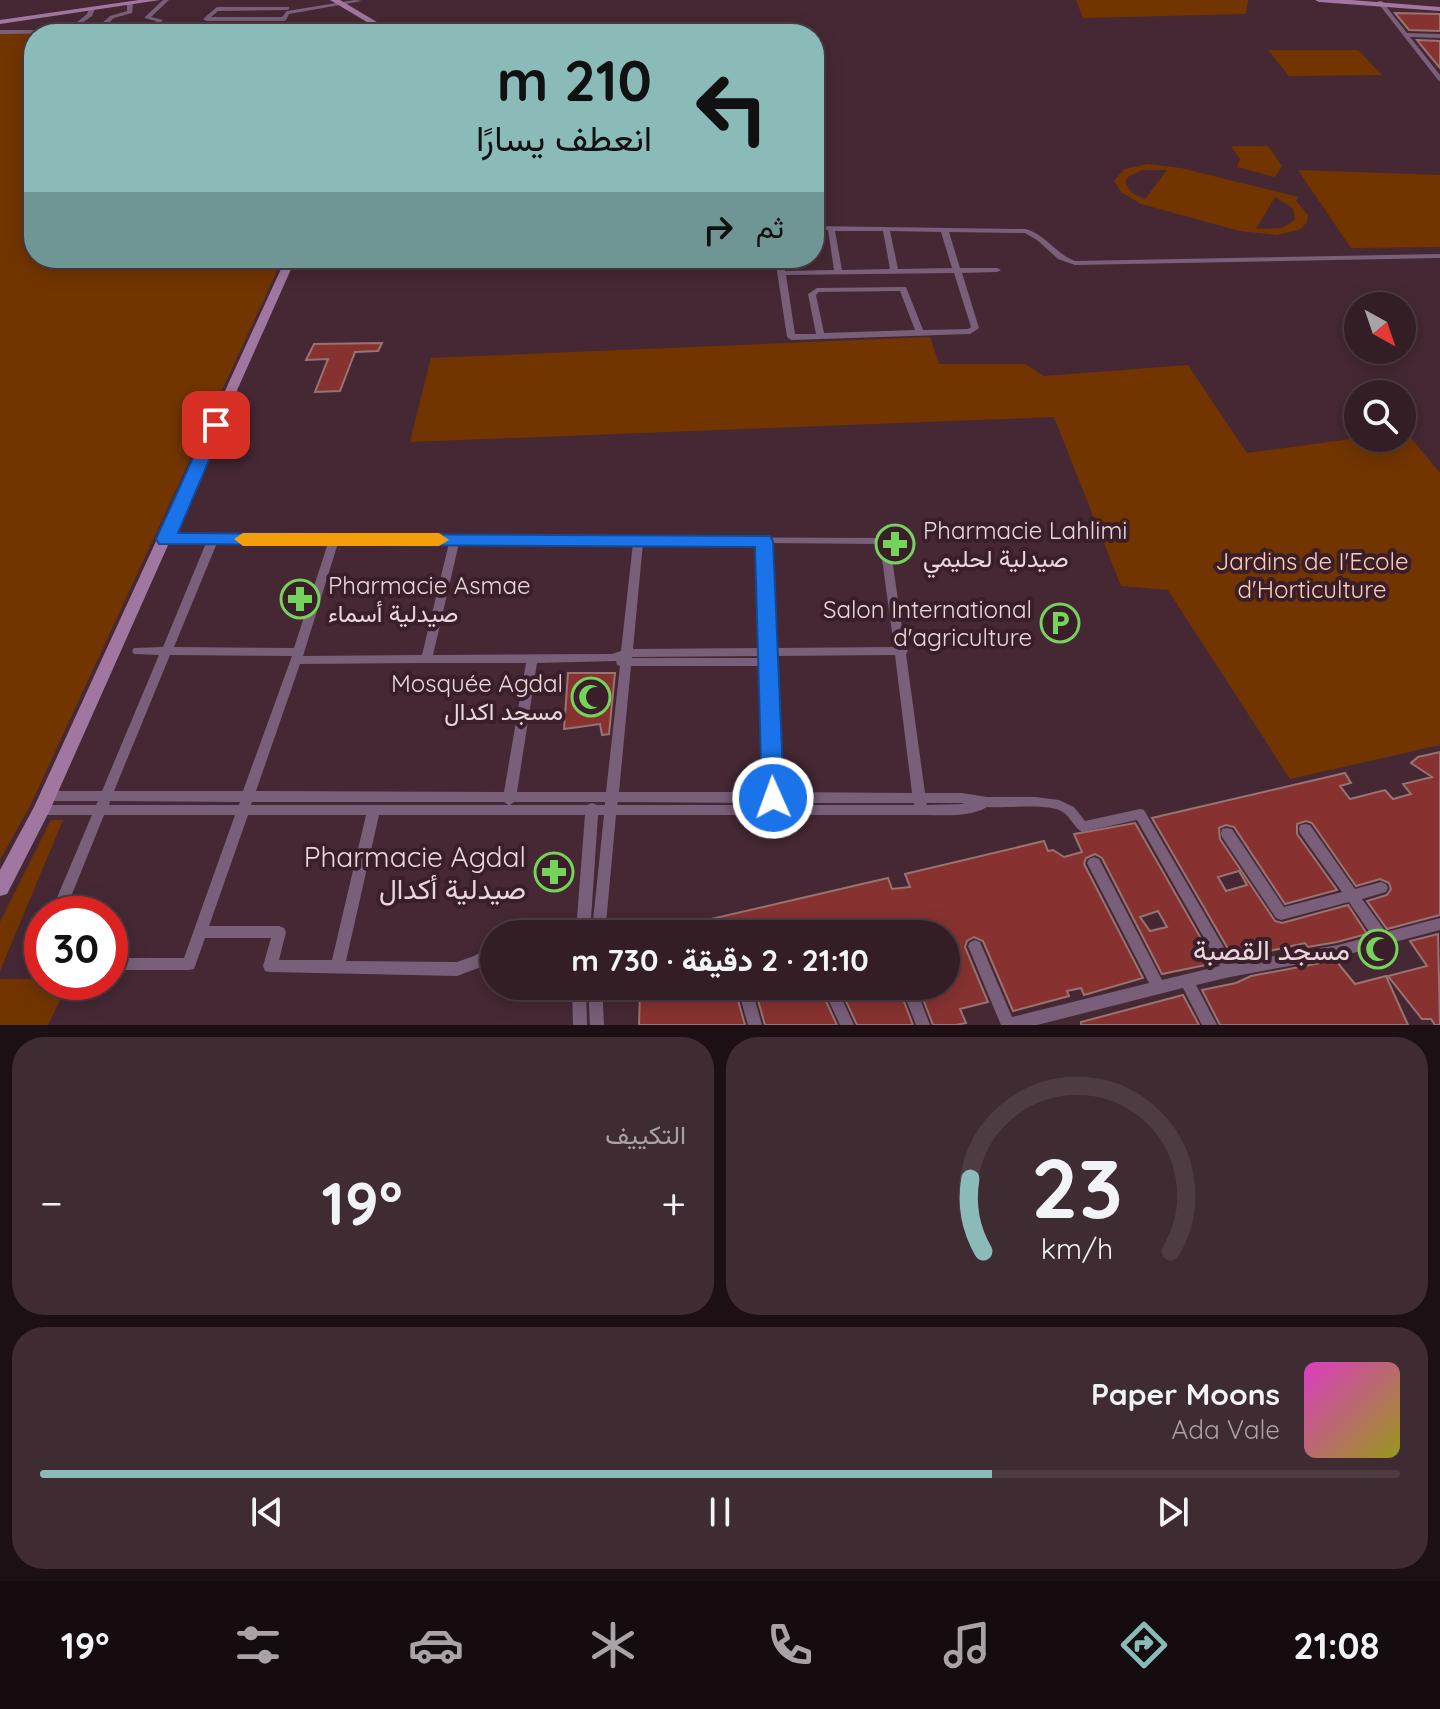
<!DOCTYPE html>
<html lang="ar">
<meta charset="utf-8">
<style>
:root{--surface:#341e26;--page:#3f2b32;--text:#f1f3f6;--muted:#a9a2a7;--line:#4e3c43;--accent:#8bbbb9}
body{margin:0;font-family:Quicksand,Vazirmatn,sans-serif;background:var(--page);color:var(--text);direction:rtl;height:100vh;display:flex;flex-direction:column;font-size:30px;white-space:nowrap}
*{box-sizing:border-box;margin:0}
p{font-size:26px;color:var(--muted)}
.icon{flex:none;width:44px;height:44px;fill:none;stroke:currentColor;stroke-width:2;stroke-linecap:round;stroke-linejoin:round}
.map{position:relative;height:1025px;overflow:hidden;direction:ltr}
.side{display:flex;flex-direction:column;gap:12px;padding:12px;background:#1d1015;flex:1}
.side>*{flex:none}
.guide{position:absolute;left:24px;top:24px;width:800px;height:244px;border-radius:32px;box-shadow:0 4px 20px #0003,0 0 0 2px var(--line);direction:rtl;background:#8bbbb9;color:#111;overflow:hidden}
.needle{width:52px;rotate:140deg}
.buttons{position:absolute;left:1344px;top:292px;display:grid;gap:16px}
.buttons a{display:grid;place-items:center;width:72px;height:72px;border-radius:50%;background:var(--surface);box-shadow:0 4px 20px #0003,0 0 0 2px var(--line);font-size:40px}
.speed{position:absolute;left:24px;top:896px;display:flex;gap:16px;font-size:40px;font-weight:700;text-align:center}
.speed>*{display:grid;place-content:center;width:104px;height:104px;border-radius:50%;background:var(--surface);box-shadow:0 4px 20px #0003,0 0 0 2px var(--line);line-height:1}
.speed .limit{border:12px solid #d22;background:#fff;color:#111}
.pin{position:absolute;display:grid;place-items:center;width:68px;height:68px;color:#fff;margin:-34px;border-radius:16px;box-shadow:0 4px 12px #0006}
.me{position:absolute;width:88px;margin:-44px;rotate:358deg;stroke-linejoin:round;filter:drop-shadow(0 0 6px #0008)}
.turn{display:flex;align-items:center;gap:28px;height:168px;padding:0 40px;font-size:36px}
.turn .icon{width:104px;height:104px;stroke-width:2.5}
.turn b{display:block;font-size:56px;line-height:68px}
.then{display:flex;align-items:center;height:76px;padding:0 40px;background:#0003;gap:16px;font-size:30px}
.big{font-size:60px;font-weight:800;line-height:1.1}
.side .widget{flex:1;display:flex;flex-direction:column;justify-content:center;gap:12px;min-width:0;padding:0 28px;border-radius:32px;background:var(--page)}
.side .dial{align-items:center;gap:0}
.dial svg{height:208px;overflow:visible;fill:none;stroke:var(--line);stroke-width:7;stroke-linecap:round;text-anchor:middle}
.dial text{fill:var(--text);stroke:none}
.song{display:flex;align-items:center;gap:24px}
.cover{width:96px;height:96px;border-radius:12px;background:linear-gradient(135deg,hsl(310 70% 55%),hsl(60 70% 35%))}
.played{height:8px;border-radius:4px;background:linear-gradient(90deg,var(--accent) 70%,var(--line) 70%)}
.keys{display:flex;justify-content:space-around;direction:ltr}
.heat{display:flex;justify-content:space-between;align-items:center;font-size:44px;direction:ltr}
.side .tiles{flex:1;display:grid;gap:12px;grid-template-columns:1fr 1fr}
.widget:last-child{grid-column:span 2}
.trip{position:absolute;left:480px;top:920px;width:480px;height:80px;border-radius:40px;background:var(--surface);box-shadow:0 4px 20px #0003,0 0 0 2px var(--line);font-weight:800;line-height:80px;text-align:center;direction:rtl}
.dock{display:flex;height:128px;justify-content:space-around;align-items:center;background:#150c0f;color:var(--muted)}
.dock .icon{width:56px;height:56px}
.dock .active{color:var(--accent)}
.dock b{font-size:36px;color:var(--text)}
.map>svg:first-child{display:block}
.green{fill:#723500;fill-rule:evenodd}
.building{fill:#873231;stroke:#987370;stroke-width:2;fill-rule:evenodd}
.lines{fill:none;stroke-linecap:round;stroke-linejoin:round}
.street{fill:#7a5f7a;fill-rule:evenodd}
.secondary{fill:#a177a1;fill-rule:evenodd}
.route{fill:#1a73e8;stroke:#114b97;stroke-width:2}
.slow{fill:#f59e0b}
.labels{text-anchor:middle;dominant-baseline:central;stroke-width:8;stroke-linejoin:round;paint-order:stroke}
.poi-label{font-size:24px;fill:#ead7dd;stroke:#3a1e29;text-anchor:start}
.park-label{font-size:24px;fill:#f9cfb5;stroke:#3a1e29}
.near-poi-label{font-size:28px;fill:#ead7dd;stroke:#3a1e29;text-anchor:end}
</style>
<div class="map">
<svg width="1440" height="1025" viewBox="0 0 1440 1025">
<rect width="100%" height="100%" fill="#452833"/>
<path class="green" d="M1076 0H1248L1246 14 1083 18Z
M378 30 383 34H34V258H283L31 804 0 860V33Z
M1268 50H1358L1382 75 1289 76Z
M1231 146H1268L1282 166 1275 177 1237 167 1240 159Z
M1148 164 1181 168 1298 197 1296 201 1308 215 1307 222 1301 229 1277 235 1240 231 1141 204 1121 192 1114 181 1124 169ZM1142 170H1167L1145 199 1132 193 1125 182 1128 177ZM1275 197 1293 208 1295 220 1282 228 1256 229Z
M1298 170 1440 175V247L1351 248Z
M930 337 939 364H1025L1044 376 1188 365 1247 453 1358 438H1402V431H1405L1440 473V745L1290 779 1168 590 1121 586 1054 417 410 442 431 358Z
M51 820H63L0 971V922Z
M0 979H42V982H69L48 1025H0Z"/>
<path class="building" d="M1395 13 1440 14V31L1409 30Z
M1417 40 1440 41V68L1420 44Z
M382 343 378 351 355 352 340 391 315 392 328 359 306 360 314 344Z
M568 673H615L609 734 602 735 600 724 564 729Z
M1440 752V915L1387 929 1367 901 1387 895 1391 889 1389 883 1380 879 1356 886 1312 823 1306 821 1297 824V834L1337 890 1285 904 1234 827 1226 825 1219 828 1220 839 1275 921 1282 923 1348 905 1367 934 1337 942 1308 947 1305 943 1234 959 1152 818 1345 773 1351 783 1340 786 1350 799 1385 790 1393 799 1411 794 1403 784 1432 777 1411 763 1418 757ZM1239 871 1247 885 1226 891 1218 877Z
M1135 823 1215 963 1162 974 1102 858 1095 854 1086 858 1084 864 1143 978 1084 995 1081 988 1067 991 1069 996 1013 1011 983 941 974 937 967 941 965 947 988 1002 960 1009 966 1023 956 1025H933L918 986H946V934H822L821 932 659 934V931L888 878 892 889 910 887 905 874 1044 841 1048 851 1053 850 1064 857 1082 852 1074 834ZM1158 911 1167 927 1150 931 1140 917Z
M1438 934 1440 1025H1435L1431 1019H1422L1388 976 1427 966 1410 941Z
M1331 961 1337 962 1355 984 1386 976 1408 1025H1220L1202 990 1236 983 1251 976Z
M643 986H656V997L667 1000 695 994 698 989 710 986H734L745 1025H639L640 992 644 993Z
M754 986H819L837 1025H765Z
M839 986H898L913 1025H857Z
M1183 995 1199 1025H1081V1022Z"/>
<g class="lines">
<path class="street" d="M163 0H169L151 17 163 20 155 29 386 26 389 28 386 30 0 34V30H67L87 14 89 9 92 7 95 9 92 16 74 29H95L110 16 127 11V4L130 2 133 4 132 13 114 18 102 29H149L156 21 144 18Z
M355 0 362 1 289 14 286 20 284 21H206L203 19 217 7H289V9L287 10 218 11 211 17H282L287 11Z
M1378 1H1382L1407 33 1440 34V38L1410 37 1440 75V81L1438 80 1378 3Z
M814 226 1026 229C1046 235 1056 254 1075 261L1440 254V258L1075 265 1058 259 1037 240 1025 233 949 232 960 268H997L1001 270 997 272 962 273 979 328 970 334 791 340 787 337 775 258H783L785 271 834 270 828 230H814ZM835 231H883L890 269 842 270ZM890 231 941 232 952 268 898 269ZM954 273 971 327 968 329 923 330 906 287 817 288 808 294 816 334H795L786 275ZM900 291 915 330 824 333 816 295 819 292Z
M166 535 889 538 905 648 908 651 906 654 925 793H962L987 797H1035L1059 800 1074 807 1085 821 1140 809 1144 810 1233 963 1338 945 1372 936 1349 902 1281 920 1276 918 1222 837 1221 833 1222 829 1227 828 1232 829 1284 907 1342 892 1300 833 1299 829 1300 825 1305 824 1310 825 1355 889 1381 882 1386 884 1388 888 1386 892 1362 899 1386 932 1440 918V930L1338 957 1230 977 1196 985 1217 1025H1202L1183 988 1037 1025H1001L968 946 970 942 975 940 980 942 1012 1017 1149 983 1087 863 1089 859 1094 857 1099 859 1162 980 1220 966 1137 820 1082 832C1073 827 1070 814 1059 810 1042 804 1006 808 987 807 969 818 942 815 921 815H616L605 934H591L592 928 590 929V934H576V931L509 934 511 930 532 920 577 918 585 815H379L346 961 457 962 474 956 494 944V958L484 966 457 976 270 972 265 971 263 966 271 938H205L194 969 189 970H110V958H184L235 815H104L64 914H50L92 815H41L37 814 35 810 37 806 41 805H96L98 801H48L44 800 42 796 44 792 48 791H102L159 655 134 654 132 651 134 648 163 647 206 543 162 541 161 539 162 537ZM217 543H328L294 648 174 647ZM338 543H449L422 655 303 656ZM459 543H633L621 651 612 654 433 655ZM643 543H759L762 648 633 649ZM769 543 880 544 894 647 773 648ZM170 655 292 656 243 791H114ZM895 655 912 793 779 792 774 656ZM762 656V658H632V657ZM616 661 617 665 620 666 606 792H517L537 663ZM423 663H526L504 792 256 791 300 664ZM631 666H763L766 792H619ZM110 801 240 802 239 805H109ZM252 802H504L508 805H251ZM514 802H605V805H597L592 803 587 805H510ZM618 802 767 803 768 805H617ZM779 803H914V805H778ZM926 803H962L964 804 927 805ZM248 815H366L332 960H279L286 932 284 928 279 926H209ZM598 815H604L593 921 591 919Z
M42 945V968L32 967 30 962 37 946Z
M572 986H586L587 1025H573Z
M588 986H602L604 1025H590Z
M660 986H696L694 991C684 994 669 999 659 996L657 991Z
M737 986H751L762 1025H748Z
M822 986H836L854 1025H840Z
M901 986H915L930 1025H916Z"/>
<path class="secondary" d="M139 0H160L0 24V20Z
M330 0H340L397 34H387Z
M1315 0H1351L1440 7V11L1319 2Z
M286 258H296L50 810 7 894 0 896V870L34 807Z"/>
</g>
<path class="route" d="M216 420 224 425 178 533 770 536 773 541 784 798 781 805 773 807 765 805 762 798 755 547 159 544 156 539 208 425Z"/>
<path class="slow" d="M243 533H439L449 540 439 546H243L234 539Z"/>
<defs>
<g id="pharmacy-ring" transform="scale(2)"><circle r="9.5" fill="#3a1e29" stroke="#75d25b" stroke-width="1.5"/><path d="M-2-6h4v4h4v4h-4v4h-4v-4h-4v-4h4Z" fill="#75d25b"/></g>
<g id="parking-ring" transform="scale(2)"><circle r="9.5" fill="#3a1e29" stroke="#75d25b" stroke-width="1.5"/><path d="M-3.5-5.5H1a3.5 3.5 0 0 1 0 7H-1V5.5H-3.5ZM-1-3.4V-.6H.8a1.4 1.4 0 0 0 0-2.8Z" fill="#75d25b"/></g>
<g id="mosque-ring" transform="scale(2)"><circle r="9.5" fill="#3a1e29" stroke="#75d25b" stroke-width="1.5"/><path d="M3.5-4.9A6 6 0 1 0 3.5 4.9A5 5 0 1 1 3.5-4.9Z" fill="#75d25b"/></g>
</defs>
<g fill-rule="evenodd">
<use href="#pharmacy-ring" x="895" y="544"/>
<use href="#pharmacy-ring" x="300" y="599"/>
<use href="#parking-ring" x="1060" y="623"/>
<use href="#mosque-ring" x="591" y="697"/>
<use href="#pharmacy-ring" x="554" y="872"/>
<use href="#mosque-ring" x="1378" y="949"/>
</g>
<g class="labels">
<g class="poi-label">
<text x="923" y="530">Pharmacie Lahlimi<tspan x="923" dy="28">صيدلية لحليمي</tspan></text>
<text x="328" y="585">Pharmacie Asmae<tspan x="328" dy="28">صيدلية أسماء</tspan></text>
<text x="1032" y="609" text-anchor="end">Salon International<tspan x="1032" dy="28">d'agriculture</tspan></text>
<text x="563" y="683" text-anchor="end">Mosquée Agdal<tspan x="563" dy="28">مسجد اكدال</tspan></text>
</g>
<g class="park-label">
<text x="1312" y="561">Jardins de I'Ecole<tspan x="1312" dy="28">d'Horticulture</tspan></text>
</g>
<g class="near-poi-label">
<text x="526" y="856">Pharmacie Agdal<tspan x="526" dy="32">صيدلية أكدال</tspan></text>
<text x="1350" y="949">مسجد القصبة</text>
</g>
</g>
</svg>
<div class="buttons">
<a><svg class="needle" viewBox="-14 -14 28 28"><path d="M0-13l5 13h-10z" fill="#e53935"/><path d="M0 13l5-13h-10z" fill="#a9a2a7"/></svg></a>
<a><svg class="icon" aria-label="search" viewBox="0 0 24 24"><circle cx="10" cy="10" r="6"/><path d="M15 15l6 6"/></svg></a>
</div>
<div class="speed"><div class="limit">30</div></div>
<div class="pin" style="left:216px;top:425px;background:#d93025"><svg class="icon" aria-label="arrive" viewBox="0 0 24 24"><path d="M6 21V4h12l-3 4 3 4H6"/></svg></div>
<svg class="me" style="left:773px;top:798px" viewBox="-20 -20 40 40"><circle r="17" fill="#1a73e8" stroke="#fff" stroke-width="3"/><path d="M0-11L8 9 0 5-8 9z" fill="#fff"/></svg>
<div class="trip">21:10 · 2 دقيقة · 730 m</div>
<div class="guide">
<div class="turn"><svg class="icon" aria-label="left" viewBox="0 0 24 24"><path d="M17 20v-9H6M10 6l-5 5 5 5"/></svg><div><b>210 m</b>انعطف يسارًا</div></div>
<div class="then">ثم<svg class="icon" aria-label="right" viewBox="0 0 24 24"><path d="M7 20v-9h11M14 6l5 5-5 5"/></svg></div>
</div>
</div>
<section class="side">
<div class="tiles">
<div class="widget dial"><svg viewBox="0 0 100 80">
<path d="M14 69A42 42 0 1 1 86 69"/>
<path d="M14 69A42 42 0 0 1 9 41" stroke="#8bbbb9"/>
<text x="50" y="56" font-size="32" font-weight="700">23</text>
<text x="50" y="72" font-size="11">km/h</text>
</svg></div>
<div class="widget"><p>التكييف</p>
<div class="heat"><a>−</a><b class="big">19°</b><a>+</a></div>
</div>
<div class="widget">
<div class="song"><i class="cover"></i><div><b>Paper Moons</b><p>Ada Vale</p></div></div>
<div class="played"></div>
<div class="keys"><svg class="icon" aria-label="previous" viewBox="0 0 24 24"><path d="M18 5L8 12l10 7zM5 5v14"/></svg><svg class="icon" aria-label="pause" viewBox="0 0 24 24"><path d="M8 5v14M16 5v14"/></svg><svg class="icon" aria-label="next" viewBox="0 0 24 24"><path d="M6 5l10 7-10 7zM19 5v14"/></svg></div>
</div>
</div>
</section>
<nav class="dock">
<b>21:08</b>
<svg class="icon active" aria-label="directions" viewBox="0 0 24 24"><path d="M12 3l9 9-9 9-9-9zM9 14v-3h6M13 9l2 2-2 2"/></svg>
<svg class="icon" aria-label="music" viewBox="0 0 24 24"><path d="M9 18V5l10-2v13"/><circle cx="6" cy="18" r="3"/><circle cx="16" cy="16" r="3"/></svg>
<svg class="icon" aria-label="phone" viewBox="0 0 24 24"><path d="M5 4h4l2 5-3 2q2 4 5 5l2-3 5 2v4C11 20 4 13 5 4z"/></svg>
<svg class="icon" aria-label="climate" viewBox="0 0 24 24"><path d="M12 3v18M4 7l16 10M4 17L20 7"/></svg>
<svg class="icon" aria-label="car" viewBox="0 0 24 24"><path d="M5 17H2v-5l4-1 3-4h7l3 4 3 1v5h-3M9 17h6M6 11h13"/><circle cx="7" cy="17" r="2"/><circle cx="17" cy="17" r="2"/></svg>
<svg class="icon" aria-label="filters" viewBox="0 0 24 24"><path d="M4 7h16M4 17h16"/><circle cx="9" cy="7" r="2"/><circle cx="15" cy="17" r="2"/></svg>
<b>19°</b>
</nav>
